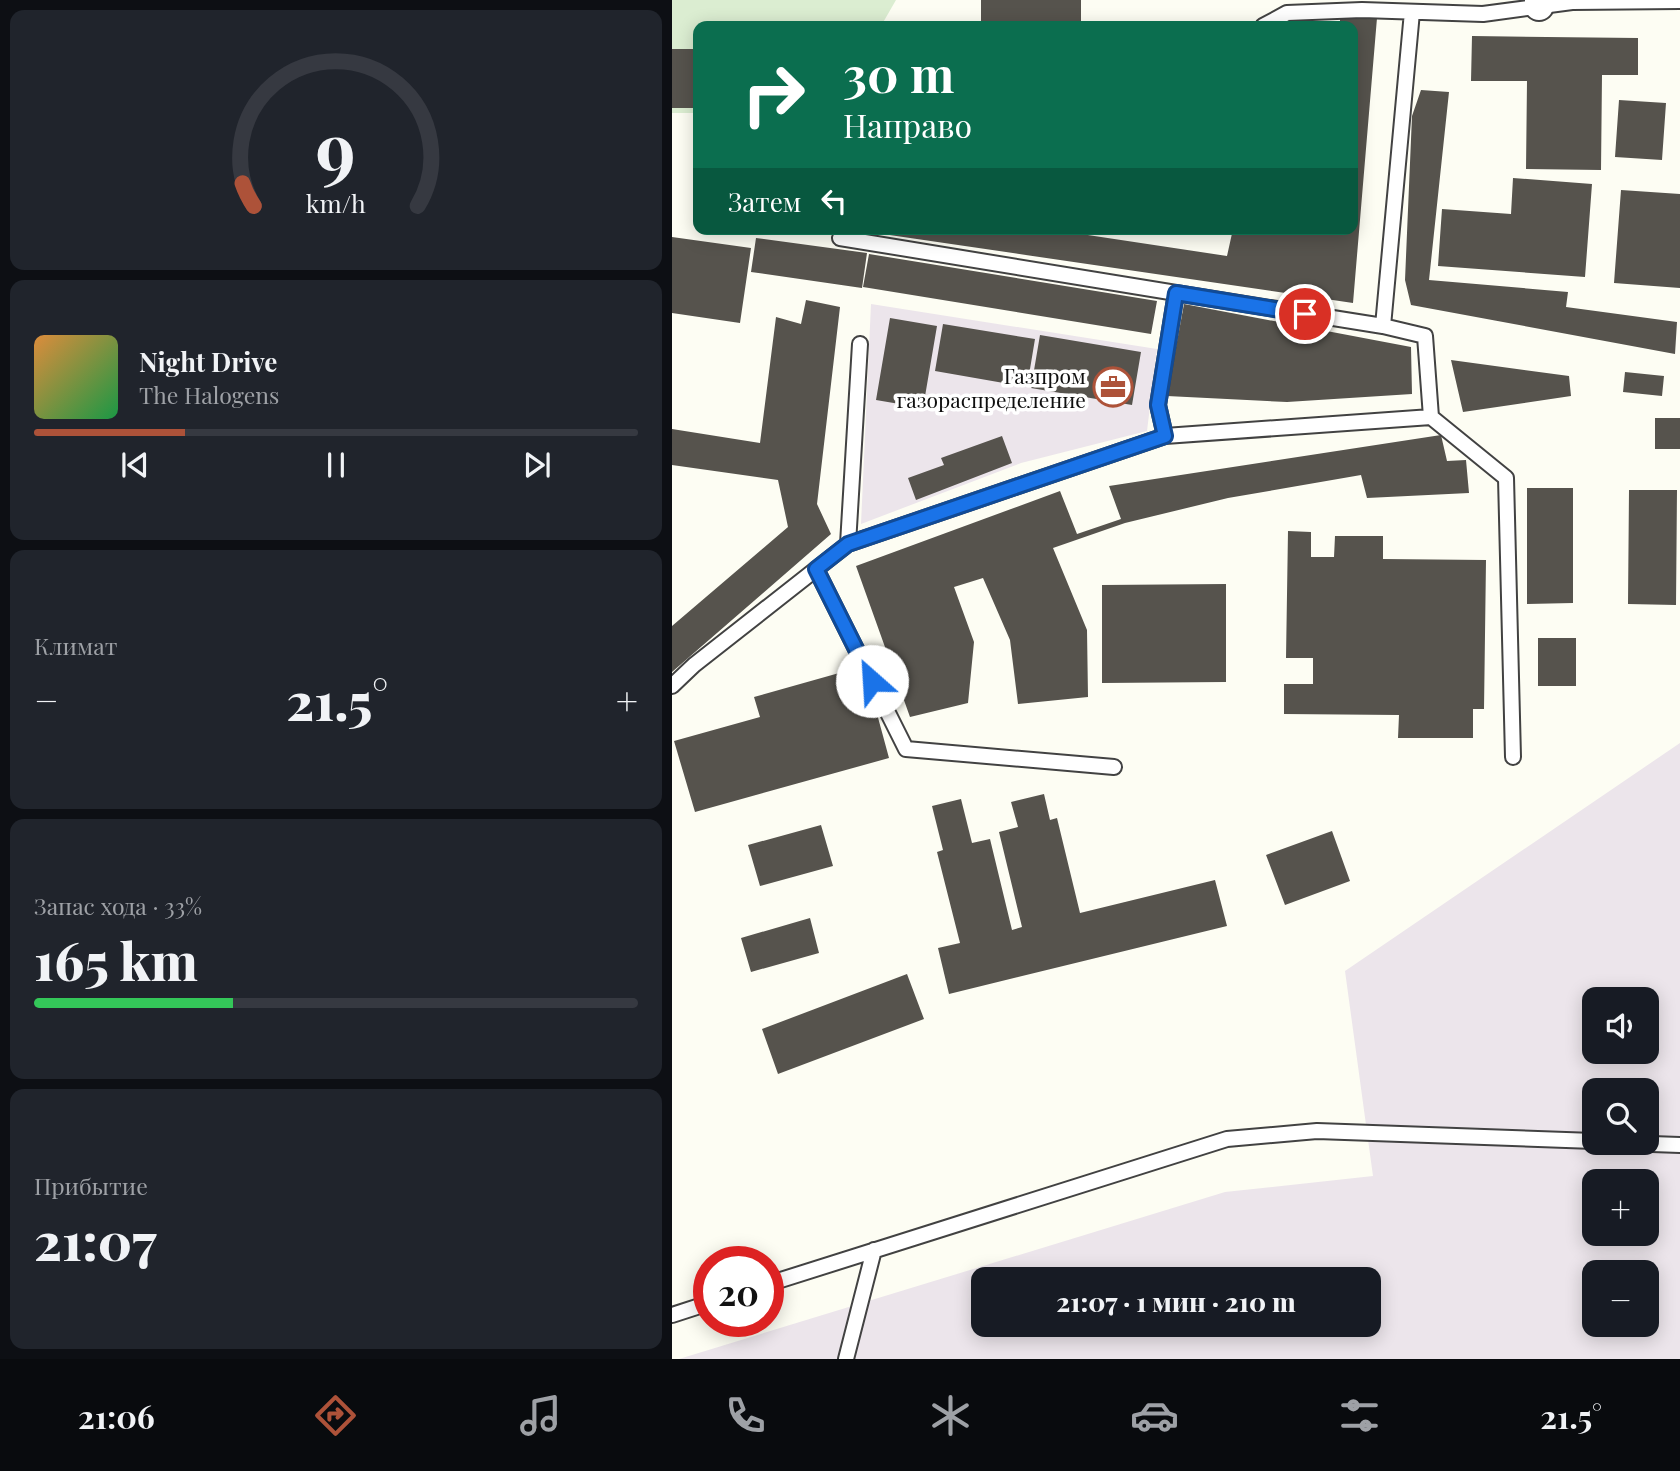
<!DOCTYPE html>
<html lang="ru">
<meta charset="utf-8">
<style>
:root{--surface:#171b24;--page:#20242c;--text:#f1f3f6;--muted:#9ea1a6;--line:#363941;--accent:#ad5239}
body{margin:0;font-family:"Playfair Display",serif;background:var(--page);color:var(--text);height:100vh;display:flex;flex-direction:column;font-size:26px;white-space:nowrap}
*{box-sizing:border-box;margin:0}
p{font-size:23px;color:var(--muted)}
.icon{flex:none;width:38px;height:38px;fill:none;stroke:currentColor;stroke-width:2;stroke-linecap:round;stroke-linejoin:round}
.map{position:relative;flex:1;overflow:hidden}
.side{display:flex;flex-direction:column;gap:10px;padding:10px;background:#0d0f14;width:672px}
.side>*{flex:none}
.top-card{position:absolute;left:21px;top:21px;width:665px;height:214px;border-radius:14px;box-shadow:0 4px 18px #0003;background:#0b6e4f;color:#fff;overflow:hidden}
.controls{position:absolute;left:910px;top:987px;display:grid;gap:14px}
.controls a{display:grid;place-items:center;width:77px;height:77px;border-radius:14px;background:var(--surface);box-shadow:0 4px 18px #0003;font-size:35px}
.speed{position:absolute;left:21px;top:1246px;display:flex;gap:14px;font-size:35px;font-weight:700;text-align:center}
.speed>*{display:grid;place-content:center;width:91px;height:91px;border-radius:50%;background:var(--surface);box-shadow:0 4px 18px #0003;line-height:1}
.speed .limit{border:10px solid #d22;background:#fff;color:#111}
.pin{position:absolute;display:grid;place-items:center;width:60px;height:60px;color:#fff;margin:-30px;border:4px solid #fff;border-radius:50%;box-shadow:0 2px 7px #0007}
.me{position:absolute;width:77px;margin:-38px;rotate:334deg;stroke-linejoin:round;filter:drop-shadow(0 0 5px #0008)}
.turn{display:flex;align-items:center;gap:24px;height:147px;padding:0 35px;font-size:32px}
.turn .icon{width:91px;height:91px;stroke-width:2.5}
.turn b{display:block;font-size:49px;line-height:60px}
.then{display:flex;align-items:center;height:66px;padding:0 35px;background:#0003;gap:14px;font-size:26px}
.big{font-size:52px;font-weight:800;line-height:1.1}
.side .tile{flex:1;display:flex;flex-direction:column;justify-content:center;gap:10px;min-width:0;padding:0 24px;border-radius:14px;background:var(--page)}
.side .dial{align-items:center;gap:0}
.dial svg{height:182px;overflow:visible;fill:none;stroke:var(--line);stroke-width:7;stroke-linecap:round;text-anchor:middle}
.dial text{fill:var(--text);stroke:none}
.song{display:flex;align-items:center;gap:21px}
.cover{width:84px;height:84px;border-radius:10px;background:linear-gradient(135deg,hsl(30 70% 55%),hsl(140 70% 35%))}
.played{height:7px;border-radius:4px;background:linear-gradient(90deg,var(--accent) 25%,var(--line) 25%)}
.keys{display:flex;justify-content:space-around;direction:ltr}
.heat{display:flex;justify-content:space-between;align-items:center;font-size:38px;direction:ltr}
.charge{height:10px;border-radius:5px;background:linear-gradient(90deg,#34c759 33%,var(--line) 0)}
.trip{position:absolute;left:299px;top:1267px;width:410px;height:70px;border-radius:14px;background:var(--surface);box-shadow:0 4px 18px #0003;font-weight:800;line-height:70px;text-align:center}
.menu{display:flex;height:112px;justify-content:space-around;align-items:center;background:#090b0e;color:var(--muted)}
.menu .icon{width:49px;height:49px}
.menu .active{color:var(--accent)}
.menu b{font-size:32px;color:var(--text)}
main{display:flex;flex:1;min-height:0}
.map>svg:first-child{display:block}
.industrial{fill:#ece5eb;fill-rule:evenodd}
.pitch{fill:#dbedd1}
.building{fill:#56534d}
.lines{fill:none;stroke-linecap:round;stroke-linejoin:round}
.lane-casing{stroke:#424242;stroke-width:18}
.street-casing{stroke:#424242;stroke-width:32}
.lane{stroke:#fff;stroke-width:14}
.street{stroke:#fff;stroke-width:28}
.route-casing{stroke:#114b97;stroke-width:18}
.route{stroke:#1a73e8;stroke-width:12}
.labels{text-anchor:middle;dominant-baseline:central;stroke-width:7;stroke-linejoin:round;paint-order:stroke}
.poi-label{font-size:21px;fill:#0f0f0f;stroke:#fff;text-anchor:end}
</style>
<main>
<section class="side">
<div class="tile dial"><svg viewBox="0 0 100 80">
<path d="M14 69A42 42 0 1 1 86 69"/>
<path d="M14 69A42 42 0 0 1 9 59" stroke="#ad5239"/>
<text x="50" y="56" font-size="32" font-weight="700">9</text>
<text x="50" y="72" font-size="11">km/h</text>
</svg></div>
<div class="tile">
<div class="song"><i class="cover"></i><div><b>Night Drive</b><p>The Halogens</p></div></div>
<div class="played"></div>
<div class="keys"><svg class="icon" aria-label="previous" viewBox="0 0 24 24"><path d="M18 5L8 12l10 7zM5 5v14"/></svg><svg class="icon" aria-label="pause" viewBox="0 0 24 24"><path d="M8 5v14M16 5v14"/></svg><svg class="icon" aria-label="next" viewBox="0 0 24 24"><path d="M6 5l10 7-10 7zM19 5v14"/></svg></div>
</div>
<div class="tile"><p>Климат</p>
<div class="heat"><a>−</a><b class="big">21.5°</b><a>+</a></div>
</div>
<div class="tile"><p>Запас хода · 33%</p><b class="big">165 km</b><div class="charge"></div></div>
<div class="tile"><p>Прибытие</p><b class="big">21:07</b></div>
</section>
<div class="map">
<svg width="1008" height="1359" viewBox="0 0 1008 1359">
<rect width="100%" height="100%" fill="#fdfdf3"/>
<path class="industrial" d="M199 304 485 349 475 431 349 463 189 524Z
M1008 743V1359H7L553 1192 701 1176 673 971ZM922 999H975V1052H922ZM922 1090H975V1143H922ZM922 1181H975V1234H922ZM922 1272H975V1325H922ZM312 1279H696V1325H312Z"/>
<path class="pitch" d="M0 0H224L209 26H26V113H0Z"/>
<path class="building" d="M309 0H409V21L309 23Z
M668 17 705 18 681 303 197 232V229H376L555 256 561 229 604 234 605 229H681V26H668Z
M800 36 966 38V75H930L929 170 854 169 855 81H799Z
M0 49H26V108H0Z
M749 90 777 92 757 280 896 292 894 307 1005 322 1003 354 739 305 733 280 740 116Z
M947 100 994 103 990 160 943 157Z
M841 178 920 184 913 277 766 266 770 209 839 214Z
M949 190 1008 194V288L942 283Z
M0 237 79 248 68 323 0 313Z
M84 238 195 253 190 288 79 272Z
M197 254 485 301 479 334 191 287Z
M134 300 168 307 145 504 159 534 0 672V626L116 527 106 480 0 465V429L88 443 104 317 129 324Z
M512 304 739 347 740 394 615 402 495 396Z
M218 318 265 326 251 408 204 400Z
M271 324 363 339 355 387 263 371Z
M368 335 469 352 460 405 359 388Z
M779 360 897 376 899 396 791 412Z
M953 372 992 376 990 396 951 392Z
M983 418H1008V449H983Z
M769 435 775 461 794 460 797 493 695 498 689 475 556 498 453 523 381 548 415 630 416 697 346 704 338 640 311 578 282 587 302 642 296 703 238 717 184 566 388 491 405 534 449 519 437 486Z
M330 436 340 463 244 500 236 478 272 465 269 458Z
M855 488H901V603L855 604Z
M957 490H1005L1004 605 956 604Z
M616 531 639 532V557H662L663 536H711V559L814 560 812 709H801V738H726L727 715 612 714V684H641V658H614Z
M554 584V682L430 683V585Z
M866 638H904V686H866Z
M192 666 217 758 23 812 2 741 88 717 82 697Z
M372 794 378 820 385 818 408 913 543 880 555 926 277 994 266 948 288 943 265 852 271 850 260 806 289 799 300 843 318 839 340 930 350 927 327 832 346 827 339 802Z
M149 825 161 866 88 886 76 845Z
M660 831 678 881 613 905 594 855Z
M138 918 147 953 79 972 69 938Z
M235 974 252 1019 106 1074 90 1029Z"/>
<g class="lines">
<g class="lane-casing">
<path id="lane" d="M591 26 615 13 690 10 811 14 900 2 1008 1
M168 238 504 293
M759 417 834 478 841 757
M493 436 486 405 504 293 711 326
M176 544 188 344
M144 569 234 749 442 767
M0 686 22 665 176 544 493 436 759 417 753 336 711 326 740 12
M952 1143 1008 1145
M96 1284 555 1139 645 1131 922 1141
M0 1315 37 1303
M174 1359 202 1250"/>
</g>
<g class="street-casing">
<path id="street" d="M867 6V0"/>
</g>
<use href="#lane" class="lane"/>
<use href="#street" class="street"/>
</g>
<g class="lines">
<g class="route-casing">
<path id="route" d="M200 681 144 569 176 544 493 436 486 405 504 293 633 314"/>
</g>
<use href="#route" class="route"/>
</g>
<defs>
<g id="office-ring" transform="scale(2.0125)"><circle r="9.5" fill="#fff" stroke="#ad5239" stroke-width="1.5"/><path d="M-6-3h4V-5.5h4V-3h4V5H-6ZM-1-4.5V-3h2v-1.5ZM-6 0V1H6V0Z" fill="#ad5239"/></g>
</defs>
<g fill-rule="evenodd">
<use href="#office-ring" x="441" y="387"/>
</g>
<g class="labels">
<g class="poi-label">
<text x="414" y="375">Газпром<tspan x="414" dy="24">газораспределение</tspan></text>
</g>
</g>
</svg>
<div class="controls">
<a><svg class="icon" aria-label="sound" viewBox="0 0 24 24"><path d="M4 9h4l5-4v14l-5-4H4zM17 9q2 3 0 6"/></svg></a>
<a><svg class="icon" aria-label="search" viewBox="0 0 24 24"><circle cx="10" cy="10" r="6"/><path d="M15 15l6 6"/></svg></a>
<a>+</a>
<a>−</a>
</div>
<div class="speed"><div class="limit">20</div></div>
<div class="pin" style="left:633px;top:314px;background:#d93025"><svg class="icon" aria-label="arrive" viewBox="0 0 24 24"><path d="M6 21V4h12l-3 4 3 4H6"/></svg></div>
<svg class="me" style="left:200px;top:681px" viewBox="-20 -20 40 40"><circle r="19" fill="#fff"/><path d="M0-13L10 11 0 6-10 11z" fill="#1a73e8"/></svg>
<div class="trip">21:07 · 1 мин · 210 m</div>
<div class="top-card">
<div class="turn"><svg class="icon" aria-label="right" viewBox="0 0 24 24"><path d="M7 20v-9h11M14 6l5 5-5 5"/></svg><div><b>30 m</b>Направо</div></div>
<div class="then">Затем<svg class="icon" aria-label="left" viewBox="0 0 24 24"><path d="M17 20v-9H6M10 6l-5 5 5 5"/></svg></div>
</div>
</div>
</main>
<nav class="menu">
<b>21:06</b>
<svg class="icon active" aria-label="directions" viewBox="0 0 24 24"><path d="M12 3l9 9-9 9-9-9zM9 14v-3h6M13 9l2 2-2 2"/></svg>
<svg class="icon" aria-label="music" viewBox="0 0 24 24"><path d="M9 18V5l10-2v13"/><circle cx="6" cy="18" r="3"/><circle cx="16" cy="16" r="3"/></svg>
<svg class="icon" aria-label="phone" viewBox="0 0 24 24"><path d="M5 4h4l2 5-3 2q2 4 5 5l2-3 5 2v4C11 20 4 13 5 4z"/></svg>
<svg class="icon" aria-label="climate" viewBox="0 0 24 24"><path d="M12 3v18M4 7l16 10M4 17L20 7"/></svg>
<svg class="icon" aria-label="car" viewBox="0 0 24 24"><path d="M5 17H2v-5l4-1 3-4h7l3 4 3 1v5h-3M9 17h6M6 11h13"/><circle cx="7" cy="17" r="2"/><circle cx="17" cy="17" r="2"/></svg>
<svg class="icon" aria-label="filters" viewBox="0 0 24 24"><path d="M4 7h16M4 17h16"/><circle cx="9" cy="7" r="2"/><circle cx="15" cy="17" r="2"/></svg>
<b>21.5°</b>
</nav>
